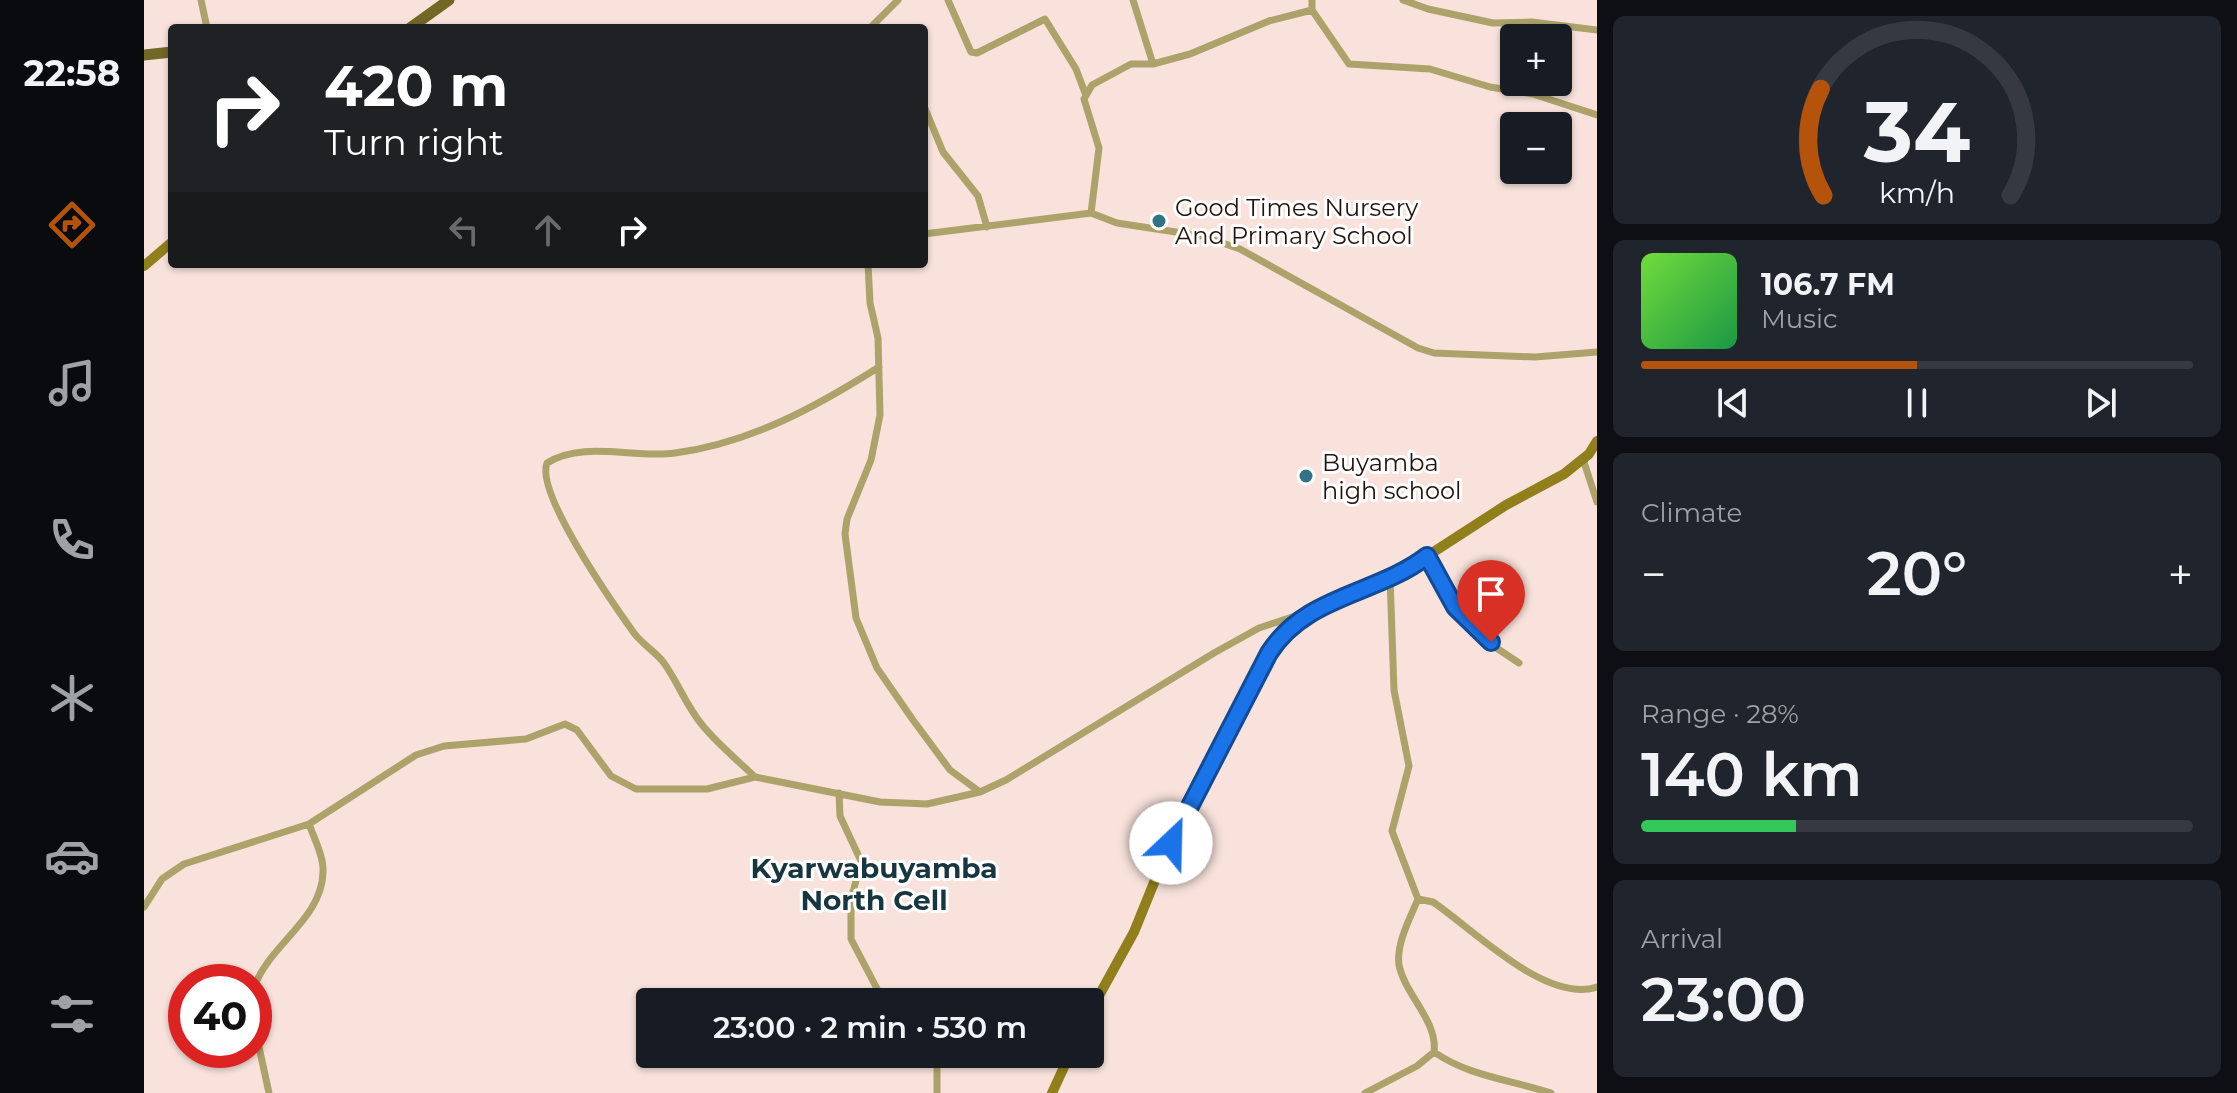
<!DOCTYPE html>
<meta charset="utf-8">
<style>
:root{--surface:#171b24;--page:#20242c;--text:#f1f3f6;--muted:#9ea1a6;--line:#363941;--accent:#b45309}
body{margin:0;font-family:Montserrat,sans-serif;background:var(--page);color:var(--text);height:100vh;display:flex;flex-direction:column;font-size:30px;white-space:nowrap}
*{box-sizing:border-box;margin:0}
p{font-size:26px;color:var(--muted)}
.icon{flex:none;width:44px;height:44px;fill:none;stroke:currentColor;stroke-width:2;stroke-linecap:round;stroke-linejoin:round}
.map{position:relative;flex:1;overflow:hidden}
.side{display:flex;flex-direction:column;gap:16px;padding:16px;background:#0d0f14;width:640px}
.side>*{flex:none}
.hud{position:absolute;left:24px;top:24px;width:760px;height:244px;border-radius:8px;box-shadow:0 2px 6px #0004;background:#202124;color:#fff;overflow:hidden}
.buttons{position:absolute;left:1356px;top:24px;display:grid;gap:16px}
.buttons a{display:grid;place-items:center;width:72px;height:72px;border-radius:8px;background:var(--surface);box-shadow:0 2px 6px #0004;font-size:40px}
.speed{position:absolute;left:24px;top:964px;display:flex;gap:16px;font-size:40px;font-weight:700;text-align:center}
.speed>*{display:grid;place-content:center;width:104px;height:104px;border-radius:50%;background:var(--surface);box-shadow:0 2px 6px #0004;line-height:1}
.speed .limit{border:12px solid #d22;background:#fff;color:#111}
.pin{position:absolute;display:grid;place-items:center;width:68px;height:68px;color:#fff;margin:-82px -34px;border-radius:50% 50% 50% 0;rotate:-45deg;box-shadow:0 0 8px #0007}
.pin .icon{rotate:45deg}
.me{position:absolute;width:88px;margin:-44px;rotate:24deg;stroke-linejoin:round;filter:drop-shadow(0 0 6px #0008)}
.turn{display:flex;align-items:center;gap:28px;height:168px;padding:0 24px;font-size:36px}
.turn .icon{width:104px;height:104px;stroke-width:2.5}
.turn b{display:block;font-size:56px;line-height:68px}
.lanes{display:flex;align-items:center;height:76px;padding:0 24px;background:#0003;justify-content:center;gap:40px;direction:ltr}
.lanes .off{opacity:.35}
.big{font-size:60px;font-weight:600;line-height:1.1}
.side .tile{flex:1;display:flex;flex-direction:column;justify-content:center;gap:12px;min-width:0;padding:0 28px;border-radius:12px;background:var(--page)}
.side .dial{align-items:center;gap:0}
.dial svg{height:208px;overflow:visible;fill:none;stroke:var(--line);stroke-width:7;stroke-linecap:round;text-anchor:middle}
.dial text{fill:var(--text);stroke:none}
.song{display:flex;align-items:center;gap:24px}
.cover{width:96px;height:96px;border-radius:12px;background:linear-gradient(135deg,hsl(100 70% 55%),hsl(140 70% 35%))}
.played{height:8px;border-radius:4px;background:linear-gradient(90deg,var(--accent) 50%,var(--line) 50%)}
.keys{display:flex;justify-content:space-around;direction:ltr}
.heat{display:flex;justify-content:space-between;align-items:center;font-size:44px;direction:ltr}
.charge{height:12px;border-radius:6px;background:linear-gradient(90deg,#34c759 28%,var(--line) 0)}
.trip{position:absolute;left:492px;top:988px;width:468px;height:80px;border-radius:8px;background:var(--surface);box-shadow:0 2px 6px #0004;font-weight:600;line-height:80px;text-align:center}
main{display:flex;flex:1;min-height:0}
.tabs{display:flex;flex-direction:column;width:144px;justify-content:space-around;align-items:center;background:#090b0e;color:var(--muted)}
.tabs .icon{width:56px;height:56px}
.tabs .selected{color:var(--accent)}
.tabs b{font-size:36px;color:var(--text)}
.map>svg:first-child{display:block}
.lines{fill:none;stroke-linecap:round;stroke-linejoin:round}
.street{stroke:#ada26a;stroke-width:7}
.secondary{stroke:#907f1b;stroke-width:10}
.primary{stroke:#736726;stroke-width:11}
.route-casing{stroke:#114b97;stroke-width:20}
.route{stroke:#1a73e8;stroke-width:14}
.poi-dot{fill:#317385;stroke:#fff;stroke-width:3}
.labels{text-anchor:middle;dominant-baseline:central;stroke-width:6;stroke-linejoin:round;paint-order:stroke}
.poi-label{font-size:24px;fill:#26130d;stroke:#fff;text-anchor:start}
.quarter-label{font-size:28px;font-weight:bold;fill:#17363f;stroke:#fff}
</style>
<main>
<nav class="tabs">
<b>22:58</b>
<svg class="icon selected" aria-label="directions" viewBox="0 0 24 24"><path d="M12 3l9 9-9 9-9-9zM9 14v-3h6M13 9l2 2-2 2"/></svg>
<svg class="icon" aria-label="music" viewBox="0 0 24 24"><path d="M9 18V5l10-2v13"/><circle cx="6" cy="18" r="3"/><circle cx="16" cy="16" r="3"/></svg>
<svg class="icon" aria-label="phone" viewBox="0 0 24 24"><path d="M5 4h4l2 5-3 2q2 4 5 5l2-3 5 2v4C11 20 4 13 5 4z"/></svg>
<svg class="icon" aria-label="climate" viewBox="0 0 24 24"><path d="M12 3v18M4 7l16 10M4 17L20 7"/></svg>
<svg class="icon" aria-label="car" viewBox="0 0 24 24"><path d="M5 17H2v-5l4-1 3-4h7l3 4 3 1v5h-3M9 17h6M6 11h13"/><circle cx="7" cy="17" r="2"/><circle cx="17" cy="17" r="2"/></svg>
<svg class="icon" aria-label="filters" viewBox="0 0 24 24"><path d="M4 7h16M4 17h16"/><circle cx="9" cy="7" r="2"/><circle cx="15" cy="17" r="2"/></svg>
</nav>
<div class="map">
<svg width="1453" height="1093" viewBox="0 0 1453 1093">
<rect width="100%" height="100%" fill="#f8e2db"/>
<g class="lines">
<path class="street" d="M57 0 63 28
M804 0 827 52 833 53 901 19 932 69 941 93
M989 0 1009 64
M1168 0V10L1205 64 1286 69 1346 87 1389 94 1453 115
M1259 0 1284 9 1349 23 1388 22 1453 30
M726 28 754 0
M780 106 799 152 834 196 843 227
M947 213 955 148 940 99 948 85 987 64H1009L1046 54 1125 21 1168 10
M780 234 947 213 973 223 1058 236 1096 249 1274 348 1290 353 1391 357 1453 352
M724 264 726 303 734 338 736 415 727 460 703 519 701 534 712 618 733 668 769 720 806 770 836 792
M1439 459 1453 502
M1283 556 1312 609 1351 647 1375 663
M1246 577 1250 690 1265 766 1248 831 1274 899
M611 777C593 760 574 744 559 726 542 706 535 684 520 663 512 652 499 645 490 633 470 605 391 493 403 463 439 440 491 459 531 453 606 443 672 407 735 367
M695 793 696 816 717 861 707 900V939L740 1002
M0 907 18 879 40 864 165 824 272 755 300 746 382 739 421 724 433 730 467 776 492 789H563L611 777 736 802 783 804 836 792 862 780 1070 653 1115 628 1163 612
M110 988C124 945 178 920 179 872 180 857 170 838 165 824
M110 1024 125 1093
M1290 1052C1324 1076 1368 1080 1407 1093
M793 1054V1093
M1221 1093 1273 1066 1290 1052C1294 1021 1261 995 1255 965 1252 944 1266 918 1274 899L1289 902C1329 929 1402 1004 1453 987"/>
<path class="secondary" d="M0 266 28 242
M946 1012 990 932 1035 821 1135 637 1168 610 1271 564 1362 505 1420 474 1445 454 1453 441
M908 1093 926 1054"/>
<path class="primary" d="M266 28 305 0
M0 55 28 52"/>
</g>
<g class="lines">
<g class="route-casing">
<path id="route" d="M1027 843 1125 653C1162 595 1232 595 1283 556L1311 607 1347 642"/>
</g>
<use href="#route" class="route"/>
</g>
<g class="poi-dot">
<circle cx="1015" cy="221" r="8"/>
<circle cx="1162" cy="476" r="8"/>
</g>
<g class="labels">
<g class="poi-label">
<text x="1031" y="207">Good Times Nursery<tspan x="1031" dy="28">And Primary School</tspan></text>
<text x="1178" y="462">Buyamba<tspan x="1178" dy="28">high school</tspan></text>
</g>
<g class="quarter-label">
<text x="730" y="868">Kyarwabuyamba<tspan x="730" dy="32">North Cell</tspan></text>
</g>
</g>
</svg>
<div class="buttons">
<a>+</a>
<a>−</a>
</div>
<div class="speed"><div class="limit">40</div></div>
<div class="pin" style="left:1347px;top:642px;background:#d93025"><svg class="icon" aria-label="arrive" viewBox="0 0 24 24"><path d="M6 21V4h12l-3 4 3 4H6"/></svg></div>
<svg class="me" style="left:1027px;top:843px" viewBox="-20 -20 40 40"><circle r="19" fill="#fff"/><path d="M0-13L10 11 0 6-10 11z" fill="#1a73e8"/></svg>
<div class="trip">23:00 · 2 min · 530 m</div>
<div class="hud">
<div class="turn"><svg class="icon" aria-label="right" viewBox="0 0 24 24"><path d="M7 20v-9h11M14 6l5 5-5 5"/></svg><div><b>420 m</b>Turn right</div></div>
<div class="lanes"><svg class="icon off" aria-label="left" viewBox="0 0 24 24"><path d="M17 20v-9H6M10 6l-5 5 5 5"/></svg><svg class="icon off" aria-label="ahead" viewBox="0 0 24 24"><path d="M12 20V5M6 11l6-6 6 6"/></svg><svg class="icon" aria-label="right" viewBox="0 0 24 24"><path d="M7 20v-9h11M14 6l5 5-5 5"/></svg></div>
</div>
</div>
<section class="side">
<div class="tile dial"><svg viewBox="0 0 100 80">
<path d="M14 69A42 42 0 1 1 86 69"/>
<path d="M14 69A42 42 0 0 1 13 28" stroke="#b45309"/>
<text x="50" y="56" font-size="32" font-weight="700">34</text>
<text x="50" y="72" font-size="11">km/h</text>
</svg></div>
<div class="tile">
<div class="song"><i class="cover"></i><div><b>106.7 FM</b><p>Music</p></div></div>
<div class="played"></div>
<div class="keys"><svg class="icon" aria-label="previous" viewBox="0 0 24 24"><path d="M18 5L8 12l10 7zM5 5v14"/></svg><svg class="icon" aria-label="pause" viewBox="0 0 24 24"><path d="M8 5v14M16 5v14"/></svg><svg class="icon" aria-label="next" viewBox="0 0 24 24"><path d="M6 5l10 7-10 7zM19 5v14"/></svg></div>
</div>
<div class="tile"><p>Climate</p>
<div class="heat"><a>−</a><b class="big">20°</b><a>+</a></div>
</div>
<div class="tile"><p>Range · 28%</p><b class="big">140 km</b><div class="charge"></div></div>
<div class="tile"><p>Arrival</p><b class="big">23:00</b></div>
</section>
</main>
